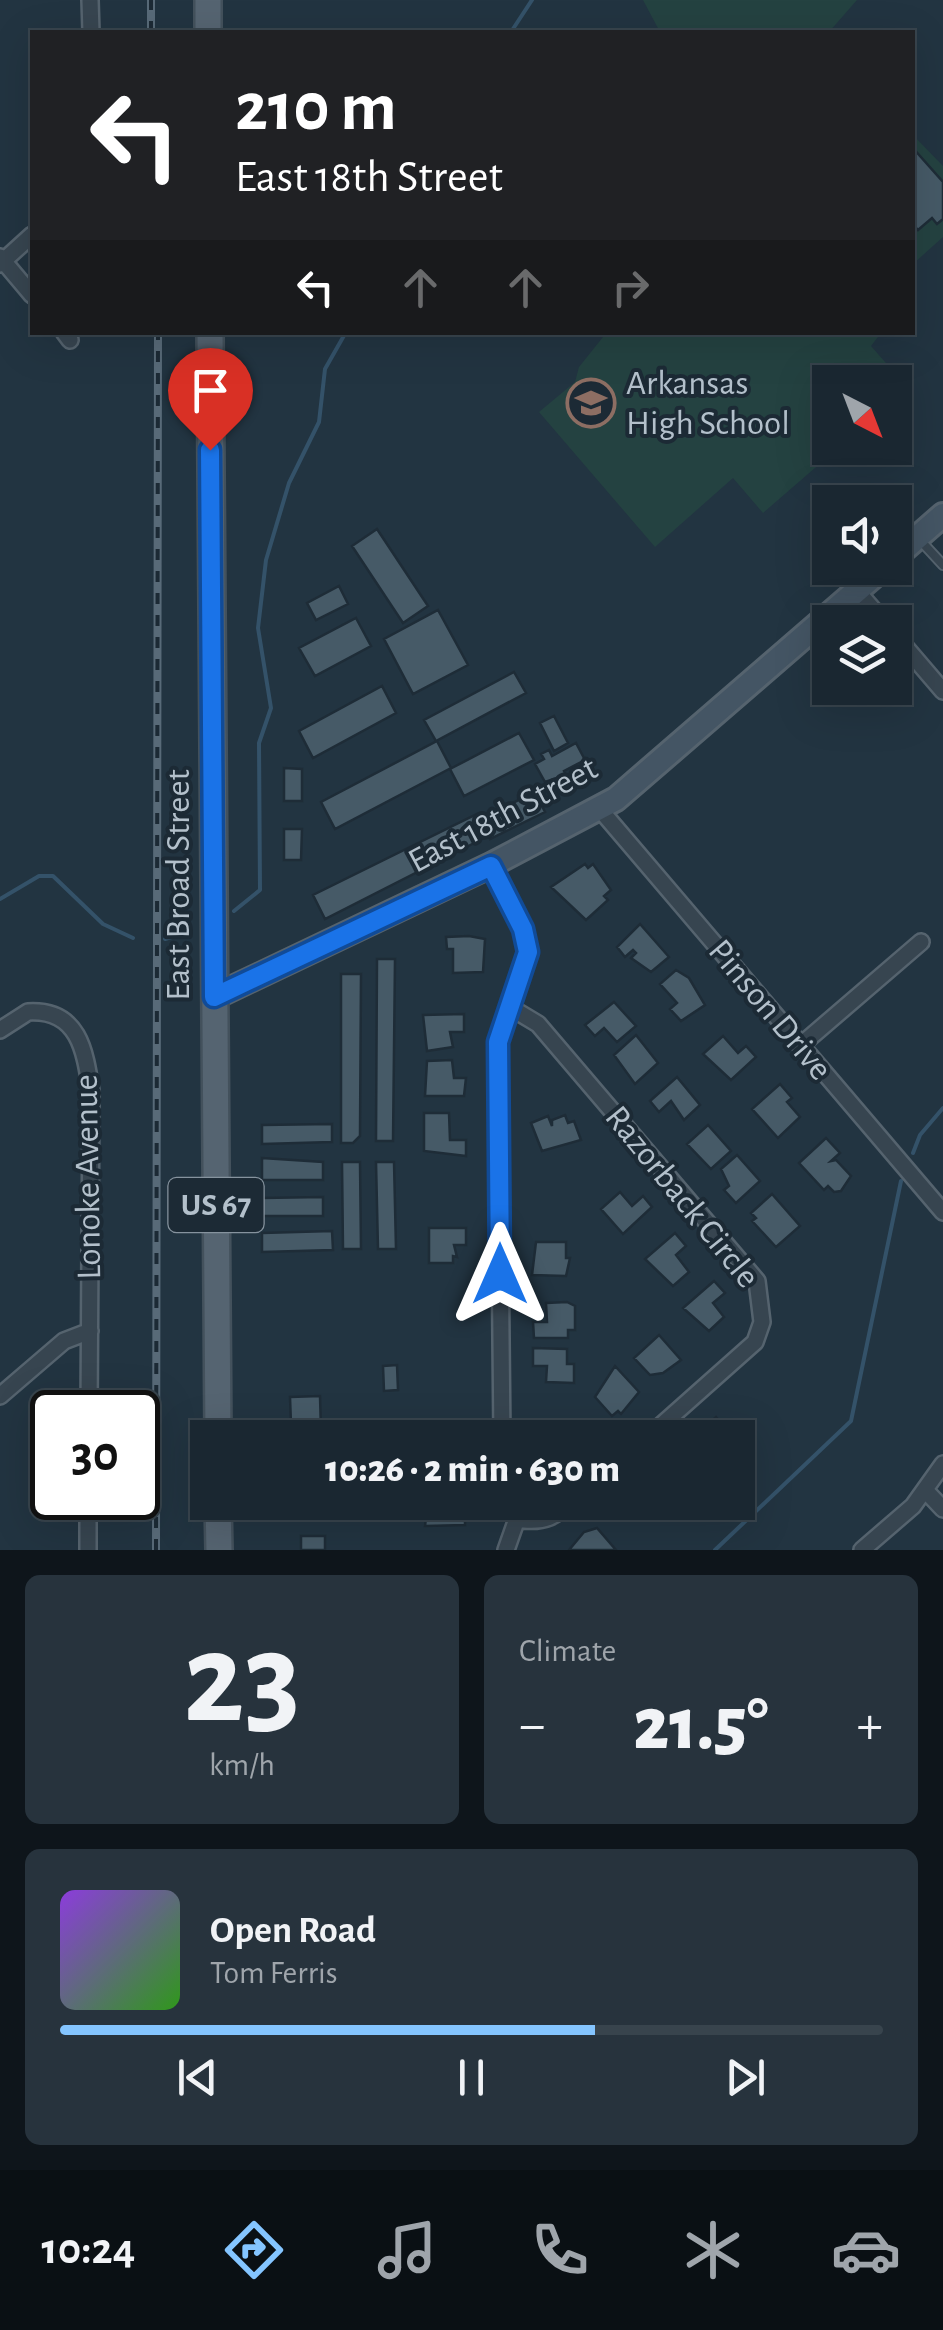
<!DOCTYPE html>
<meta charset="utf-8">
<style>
:root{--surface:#1a2731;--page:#27333d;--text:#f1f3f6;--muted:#9fa5ab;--line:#38444d;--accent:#84c5ff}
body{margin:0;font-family:"Alegreya Sans",sans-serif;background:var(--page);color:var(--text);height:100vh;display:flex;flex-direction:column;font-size:38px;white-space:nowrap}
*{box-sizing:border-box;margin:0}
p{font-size:32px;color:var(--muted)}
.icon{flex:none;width:55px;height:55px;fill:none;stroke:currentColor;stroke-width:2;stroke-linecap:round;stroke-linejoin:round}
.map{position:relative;height:1550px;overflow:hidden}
.sheet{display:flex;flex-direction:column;gap:25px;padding:25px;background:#0e151b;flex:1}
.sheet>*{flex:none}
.top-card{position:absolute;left:30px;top:30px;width:885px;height:305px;border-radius:0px;box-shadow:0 10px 40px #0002,0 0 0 2px var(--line);background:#202124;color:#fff;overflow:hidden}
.needle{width:65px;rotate:138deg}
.fabs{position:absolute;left:812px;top:365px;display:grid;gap:20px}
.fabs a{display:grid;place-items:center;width:100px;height:100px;border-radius:0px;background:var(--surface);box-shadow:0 10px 40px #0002,0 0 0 2px var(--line);font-size:50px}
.speed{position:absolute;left:30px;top:1390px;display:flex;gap:20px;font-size:50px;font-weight:700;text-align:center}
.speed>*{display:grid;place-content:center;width:130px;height:130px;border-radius:50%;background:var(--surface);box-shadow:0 10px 40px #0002,0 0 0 2px var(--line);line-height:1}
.speed .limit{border:5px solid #111;border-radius:15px;background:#fff;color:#111}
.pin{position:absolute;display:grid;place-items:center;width:85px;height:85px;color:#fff;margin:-102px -42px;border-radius:50% 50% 50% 0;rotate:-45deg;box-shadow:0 0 10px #0007}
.pin .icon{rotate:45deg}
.me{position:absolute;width:110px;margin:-55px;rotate:0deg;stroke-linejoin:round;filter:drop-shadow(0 0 8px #0008)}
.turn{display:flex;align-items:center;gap:35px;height:210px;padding:0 40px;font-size:45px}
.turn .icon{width:130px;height:130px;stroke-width:2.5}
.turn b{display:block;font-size:70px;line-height:85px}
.lanes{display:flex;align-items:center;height:95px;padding:0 40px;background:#0003;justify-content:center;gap:50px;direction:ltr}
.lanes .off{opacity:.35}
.big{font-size:75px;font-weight:800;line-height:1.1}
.sheet .tile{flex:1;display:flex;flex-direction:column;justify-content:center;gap:15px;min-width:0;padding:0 35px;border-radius:15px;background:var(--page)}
.sheet .dial{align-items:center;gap:0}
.dial b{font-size:130px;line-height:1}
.song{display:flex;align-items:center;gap:30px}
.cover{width:120px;height:120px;border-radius:15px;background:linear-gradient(135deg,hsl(270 70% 55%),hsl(110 70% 35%))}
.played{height:10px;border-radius:5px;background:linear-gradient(90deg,var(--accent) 65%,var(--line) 65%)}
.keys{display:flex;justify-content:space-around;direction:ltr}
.heat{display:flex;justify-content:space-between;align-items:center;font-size:55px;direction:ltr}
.sheet .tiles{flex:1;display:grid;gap:25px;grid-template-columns:1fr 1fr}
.tile:last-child{grid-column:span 2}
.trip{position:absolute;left:190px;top:1420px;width:565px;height:100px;border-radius:0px;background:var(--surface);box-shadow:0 10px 40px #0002,0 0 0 2px var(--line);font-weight:800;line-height:100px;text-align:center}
.tab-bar{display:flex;height:160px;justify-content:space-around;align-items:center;background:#0a1014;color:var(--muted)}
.tab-bar .icon{width:70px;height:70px}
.tab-bar .selected{color:var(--accent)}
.tab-bar b{font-size:45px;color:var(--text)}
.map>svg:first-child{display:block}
.green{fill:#244241}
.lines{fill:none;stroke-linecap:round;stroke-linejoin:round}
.stream{stroke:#345269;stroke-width:4}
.building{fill:#465a67;stroke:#1e2c37;stroke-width:2.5}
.lane-casing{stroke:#55636e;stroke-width:12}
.street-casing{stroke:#55636e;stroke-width:20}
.secondary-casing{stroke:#55636e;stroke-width:28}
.primary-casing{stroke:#43515c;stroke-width:30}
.lane{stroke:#374550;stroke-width:8}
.street{stroke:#374550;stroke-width:15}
.secondary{stroke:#445564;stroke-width:22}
.primary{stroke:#556471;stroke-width:25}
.rail-casing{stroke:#586a78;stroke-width:8}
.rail{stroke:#1c2a35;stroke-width:4;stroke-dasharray:11;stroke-linecap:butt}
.route-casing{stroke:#114b97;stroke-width:25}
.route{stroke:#1a73e8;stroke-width:18}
.labels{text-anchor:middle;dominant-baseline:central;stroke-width:8;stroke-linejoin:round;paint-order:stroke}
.shield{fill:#1c2a35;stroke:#86939e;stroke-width:2.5}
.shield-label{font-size:32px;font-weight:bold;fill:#b3c0cb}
.poi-label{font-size:35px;fill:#b3c0cb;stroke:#1c2a35;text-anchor:start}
.street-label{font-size:35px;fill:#b3c0cb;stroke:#1c2a35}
</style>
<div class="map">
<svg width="943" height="1550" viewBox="0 0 943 1550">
<rect width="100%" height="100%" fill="#223441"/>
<path class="green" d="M643 0H857L829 32H660Z
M912 134 943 166V237L913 264Z
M600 333H881L871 346 907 387 895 398V382H830V448H838L763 513 733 478 655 547 539 412 575 382 579 367 603 337Z"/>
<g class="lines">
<path class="stream" d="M511 32 532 0
M0 899 39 876H53L103 924 133 938
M234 911 260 890 259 743 271 708 258 628 266 560 289 483 319 422 325 369 346 332
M165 939 182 934
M913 1153 920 1135 943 1108
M715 1550 851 1421 901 1181"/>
</g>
<path class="building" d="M912 147 943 182V219L937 224 932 218 918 230 912 224Z
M377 529 428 606 403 623 352 546Z
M339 586 348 604 316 620 307 603Z
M438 610 468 665 413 694 384 639Z
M356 618 371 646 315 676 299 648Z
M514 672 526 693 436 741 424 720Z
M382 686 396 713 313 758 299 731Z
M554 716 568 743 554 751 540 723Z
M519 733 534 760 464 796 450 769Z
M437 741 451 768 335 829 321 802Z
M576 743 585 760 564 771 566 775 545 782 535 764 544 759 541 754 549 750 552 756Z
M284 768 302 769V801H284Z
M535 792 545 812 490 839 480 819Z
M477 814 488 836 325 919 313 895Z
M284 829H302L301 860H284Z
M585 864 588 868 593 864 611 890 604 896 608 900 586 920 551 887Z
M640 924 669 957 651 972 631 958 636 953 633 950 625 957 617 947Z
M469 936 485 939 483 972 453 973V949H447L446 937Z
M377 959H395L393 1141H376Z
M676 970 689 978 705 1005 681 1021 670 1009 677 1003 660 984Z
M341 974H361L360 1136 353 1143H341Z
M614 1002 636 1026 617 1042 604 1028 595 1036 585 1025Z
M464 1014V1032H450L453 1047 427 1051 423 1015Z
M636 1035 658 1063 635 1084 614 1055Z
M723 1036 738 1053 746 1046 756 1057 731 1080 703 1054Z
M452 1060 454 1078H466L464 1096H425L427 1061Z
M677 1077 700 1105 684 1120 671 1101 659 1112 650 1101Z
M780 1084 792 1098 787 1102 800 1117 778 1138 752 1109Z
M424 1113H449L450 1140H466V1156L424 1151Z
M565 1115 568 1123 574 1121 581 1140 542 1151 531 1123 548 1116 552 1126V1120Z
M332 1124V1142L262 1144V1125Z
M708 1125 731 1151 711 1169 687 1144Z
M826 1138 840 1153 831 1161 836 1160 851 1176 841 1191 834 1192 828 1186 824 1190 799 1163Z
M737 1155 760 1181 736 1203 724 1190 729 1186 721 1169Z
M262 1158 323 1162V1180H262Z
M342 1162H360L361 1249H343Z
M376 1162H394L396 1249H378Z
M620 1192 632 1206 643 1196 652 1207 623 1234 601 1209Z
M772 1194 800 1226 776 1247 752 1221 756 1218 751 1213Z
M323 1197V1216H263L262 1198Z
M429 1228H466V1245H454L457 1257 453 1256V1263H429Z
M332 1231 333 1250 262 1252V1233Z
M675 1233 686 1246 676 1255 689 1272 673 1286 645 1259Z
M536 1242H566V1258H570L566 1276 532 1275Z
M714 1281 725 1293 713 1303 724 1317 709 1331 683 1308Z
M567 1302 575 1306V1330H568V1338H534L533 1322H547L546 1303Z
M659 1335 681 1360 663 1373 650 1375 634 1358Z
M533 1348 567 1349V1364H574V1383L546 1382 547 1366H533Z
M397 1365 398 1390 384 1391 383 1366Z
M615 1366 639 1392 621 1414 618 1411 612 1416 595 1397Z
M320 1396 321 1431 366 1430V1438H277V1424H291L290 1397Z
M716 1417 734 1438H714L705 1427Z
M428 1502H451V1509L465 1508V1525L425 1526Z
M597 1528 616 1550H569L584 1532Z
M301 1536H325V1550H301Z"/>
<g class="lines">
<g class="lane-casing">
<path id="lane" d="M919 539 943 565"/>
</g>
<g class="street-casing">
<path id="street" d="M90 0 91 32
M0 257 32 295
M0 264 32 235
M64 332 70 340
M857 591 884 622
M895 635 943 691
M598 807 943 1212
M491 865 523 929 528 952 498 1042 502 1438
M508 1006 538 1024 757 1281 762 1322 755 1342 647 1438
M0 1030 28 1012C79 1009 85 1051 91 1091L89 1412
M800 1046 921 942
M0 1396 64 1341 90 1331
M926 1491 943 1509
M508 1502 524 1520C546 1522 555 1516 571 1502
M88 1550V1498
M506 1550 518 1516
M862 1550 913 1506 943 1464"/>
</g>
<g class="secondary-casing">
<path id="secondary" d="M895 557 943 515
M214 997 491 865 616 799 883 568"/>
</g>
<g class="primary-casing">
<path id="primary" d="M208 0V32
M210 332 218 1438
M218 1502 219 1550"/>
</g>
<use href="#lane" class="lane"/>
<use href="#street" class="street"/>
<use href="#secondary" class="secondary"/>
<use href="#primary" class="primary"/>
<g class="rail-casing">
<path id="rail" d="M151 32V0
M156 1550 158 332"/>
</g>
<use href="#rail" class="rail"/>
</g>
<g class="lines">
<g class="route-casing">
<path id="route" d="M210 450 214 997 491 866 523 929 528 952 498 1042 500 1274"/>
</g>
<use href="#route" class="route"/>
</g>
<defs>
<g id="school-ring" transform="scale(2.5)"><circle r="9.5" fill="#1c2a35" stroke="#8d6e63" stroke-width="1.5"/><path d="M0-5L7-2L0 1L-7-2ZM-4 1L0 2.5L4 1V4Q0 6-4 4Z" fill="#8d6e63"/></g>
</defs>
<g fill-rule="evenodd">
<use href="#school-ring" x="591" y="403"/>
</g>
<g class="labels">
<rect class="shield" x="168.5" y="1178" width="95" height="54" rx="8"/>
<g class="shield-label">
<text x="216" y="1205">US 67</text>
</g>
<g class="poi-label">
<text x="626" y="383">Arkansas<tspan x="626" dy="40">High School</tspan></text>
</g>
<g class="street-label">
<text transform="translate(503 815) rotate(-28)">East 18th Street</text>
<text transform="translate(178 885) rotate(-90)">East Broad Street</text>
<text transform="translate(770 1010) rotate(50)">Pinson Drive</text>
<text transform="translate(88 1177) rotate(-91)">Lonoke Avenue</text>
<text transform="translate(682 1197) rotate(51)">Razorback Circle</text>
</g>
</g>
</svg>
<div class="fabs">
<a><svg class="needle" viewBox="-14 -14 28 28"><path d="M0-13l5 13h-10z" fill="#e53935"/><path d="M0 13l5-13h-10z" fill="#9fa5ab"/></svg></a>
<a><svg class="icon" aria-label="sound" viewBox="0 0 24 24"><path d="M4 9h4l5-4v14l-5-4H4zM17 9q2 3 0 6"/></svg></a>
<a><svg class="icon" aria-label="layers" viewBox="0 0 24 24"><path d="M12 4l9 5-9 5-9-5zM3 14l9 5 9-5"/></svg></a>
</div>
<div class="speed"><div class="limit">30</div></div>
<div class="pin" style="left:210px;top:450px;background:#d93025"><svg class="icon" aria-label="arrive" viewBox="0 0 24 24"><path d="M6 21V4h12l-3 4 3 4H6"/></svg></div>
<svg class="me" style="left:500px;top:1274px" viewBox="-20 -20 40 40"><path d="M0-17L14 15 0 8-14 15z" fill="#1a73e8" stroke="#fff" stroke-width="4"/></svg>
<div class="trip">10:26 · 2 min · 630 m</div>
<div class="top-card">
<div class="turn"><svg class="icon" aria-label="left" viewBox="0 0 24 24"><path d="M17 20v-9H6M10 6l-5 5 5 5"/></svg><div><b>210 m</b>East 18th Street</div></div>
<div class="lanes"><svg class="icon" aria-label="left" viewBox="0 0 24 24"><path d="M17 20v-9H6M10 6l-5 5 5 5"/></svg><svg class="icon off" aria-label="ahead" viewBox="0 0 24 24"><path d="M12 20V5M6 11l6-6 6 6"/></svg><svg class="icon off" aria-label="ahead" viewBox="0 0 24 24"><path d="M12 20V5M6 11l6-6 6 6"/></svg><svg class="icon off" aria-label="right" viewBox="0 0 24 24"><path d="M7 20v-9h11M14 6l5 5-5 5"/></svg></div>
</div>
</div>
<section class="sheet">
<div class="tiles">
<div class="tile dial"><b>23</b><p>km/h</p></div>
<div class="tile"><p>Climate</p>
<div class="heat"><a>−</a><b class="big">21.5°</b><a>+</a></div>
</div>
<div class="tile">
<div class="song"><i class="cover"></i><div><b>Open Road</b><p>Tom Ferris</p></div></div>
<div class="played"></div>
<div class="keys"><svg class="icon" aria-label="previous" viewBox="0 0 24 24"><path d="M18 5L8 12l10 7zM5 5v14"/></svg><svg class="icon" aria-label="pause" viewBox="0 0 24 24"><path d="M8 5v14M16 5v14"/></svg><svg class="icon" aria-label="next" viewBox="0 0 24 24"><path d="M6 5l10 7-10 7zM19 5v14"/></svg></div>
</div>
</div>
</section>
<nav class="tab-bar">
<b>10:24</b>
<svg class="icon selected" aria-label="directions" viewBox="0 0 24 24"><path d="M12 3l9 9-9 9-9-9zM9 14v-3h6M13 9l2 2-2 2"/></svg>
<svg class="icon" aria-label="music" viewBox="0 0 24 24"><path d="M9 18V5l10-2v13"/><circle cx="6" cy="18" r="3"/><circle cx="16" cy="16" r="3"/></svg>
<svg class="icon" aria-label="phone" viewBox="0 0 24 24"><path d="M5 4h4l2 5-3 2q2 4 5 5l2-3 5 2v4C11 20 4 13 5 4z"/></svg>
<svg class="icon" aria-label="climate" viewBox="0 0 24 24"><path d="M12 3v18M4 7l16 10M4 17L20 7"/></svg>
<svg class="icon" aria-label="car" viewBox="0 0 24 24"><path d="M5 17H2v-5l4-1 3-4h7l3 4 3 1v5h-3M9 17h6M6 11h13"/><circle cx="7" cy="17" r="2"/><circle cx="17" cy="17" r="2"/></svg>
</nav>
